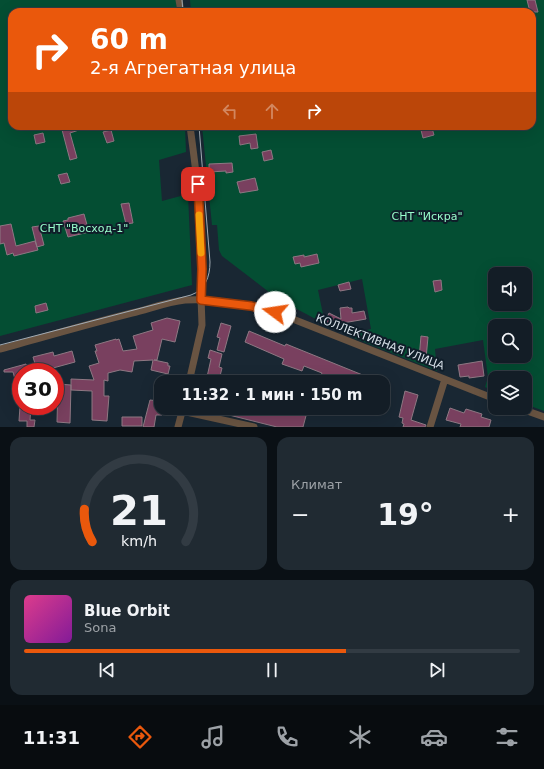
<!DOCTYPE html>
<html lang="ru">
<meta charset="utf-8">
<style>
:root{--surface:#131d26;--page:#202a32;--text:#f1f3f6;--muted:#9da2a7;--line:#323b43;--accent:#ea580c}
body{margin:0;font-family:"DejaVu Sans",sans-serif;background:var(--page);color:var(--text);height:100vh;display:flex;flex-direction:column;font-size:15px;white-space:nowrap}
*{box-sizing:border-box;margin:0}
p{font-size:13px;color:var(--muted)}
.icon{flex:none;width:22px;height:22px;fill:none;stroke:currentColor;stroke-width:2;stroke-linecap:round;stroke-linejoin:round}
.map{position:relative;height:427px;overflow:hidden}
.side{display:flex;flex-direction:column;gap:10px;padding:10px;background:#0a1015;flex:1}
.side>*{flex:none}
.hud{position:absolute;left:8px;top:8px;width:528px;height:122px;border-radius:12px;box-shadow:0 4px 16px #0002,0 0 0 1px var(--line);background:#ea580c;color:#fff;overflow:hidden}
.tools{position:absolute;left:488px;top:267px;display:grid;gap:8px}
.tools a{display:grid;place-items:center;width:44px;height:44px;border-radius:8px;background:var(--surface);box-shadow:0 4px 16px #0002,0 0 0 1px var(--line);font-size:20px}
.speed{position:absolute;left:12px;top:363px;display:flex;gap:8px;font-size:20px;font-weight:700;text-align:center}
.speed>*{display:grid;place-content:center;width:52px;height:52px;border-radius:50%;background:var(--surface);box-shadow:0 4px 16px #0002,0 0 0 1px var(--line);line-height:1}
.speed .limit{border:6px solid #d22;background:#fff;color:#111}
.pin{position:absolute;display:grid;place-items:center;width:34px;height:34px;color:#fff;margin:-17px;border-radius:8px;box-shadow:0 2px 6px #0006}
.me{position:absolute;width:44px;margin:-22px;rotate:284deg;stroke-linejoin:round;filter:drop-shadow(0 0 3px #0008)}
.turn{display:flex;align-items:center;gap:14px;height:84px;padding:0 16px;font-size:18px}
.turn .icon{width:52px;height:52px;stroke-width:2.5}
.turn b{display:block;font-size:28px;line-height:34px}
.lanes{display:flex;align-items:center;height:38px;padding:0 16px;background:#0003;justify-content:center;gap:20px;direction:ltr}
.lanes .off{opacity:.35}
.big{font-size:30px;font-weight:800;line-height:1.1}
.side .tile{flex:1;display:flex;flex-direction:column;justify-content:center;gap:6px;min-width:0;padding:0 14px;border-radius:12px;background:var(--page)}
.side .dial{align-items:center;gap:0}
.dial svg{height:104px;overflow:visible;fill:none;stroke:var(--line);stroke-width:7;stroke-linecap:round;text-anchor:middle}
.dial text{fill:var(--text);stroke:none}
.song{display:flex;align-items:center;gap:12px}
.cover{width:48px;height:48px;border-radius:6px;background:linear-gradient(135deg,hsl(330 70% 55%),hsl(290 70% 35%))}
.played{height:4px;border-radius:2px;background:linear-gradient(90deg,var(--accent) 65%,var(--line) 65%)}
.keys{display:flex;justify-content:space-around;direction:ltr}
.heat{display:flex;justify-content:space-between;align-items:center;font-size:22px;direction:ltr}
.side .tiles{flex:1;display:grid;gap:10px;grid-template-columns:1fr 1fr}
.tile:last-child{grid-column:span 2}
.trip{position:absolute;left:154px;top:375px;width:236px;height:40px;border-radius:12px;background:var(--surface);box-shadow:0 4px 16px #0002,0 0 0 1px var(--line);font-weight:800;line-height:40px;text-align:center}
.dock{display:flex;height:64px;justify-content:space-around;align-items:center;background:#080c0f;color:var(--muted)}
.dock .icon{width:28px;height:28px}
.dock .current{color:var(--accent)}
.dock b{font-size:18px;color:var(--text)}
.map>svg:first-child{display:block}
.green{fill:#044e33;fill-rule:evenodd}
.building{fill:#79405f;stroke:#8e7883}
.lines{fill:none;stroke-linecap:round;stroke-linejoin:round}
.street{stroke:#695442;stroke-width:7}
.tram{stroke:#a2acb5;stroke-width:1}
.street-bridge{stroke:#695442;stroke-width:7}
.route-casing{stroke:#983908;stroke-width:10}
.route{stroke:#ea580c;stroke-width:7}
.slow{stroke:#f59e0b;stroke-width:7}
.labels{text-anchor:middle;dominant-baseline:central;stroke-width:4;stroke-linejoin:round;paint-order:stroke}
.park-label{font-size:11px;fill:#98fccb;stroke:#0f1d29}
.street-label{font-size:11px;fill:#d8e1e9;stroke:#0f1d29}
</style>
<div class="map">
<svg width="544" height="427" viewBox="0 0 544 427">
<rect width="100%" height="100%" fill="#192733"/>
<path class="green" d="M0 0H176L177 12H12V126H185L186 152 159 160 162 201 188 194 192 285 0 336Z
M190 0H544V411L525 404V378H495V392L485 387 488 377 483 340 435 349 437 371 349 336 351 334 371 329 362 279 318 290 325 324 278 299 222 256 219 250 217 225H212L202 126H532V12H191ZM495 274H525V304H495ZM495 326H525V356H495Z"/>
<path class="building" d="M527 0H535L538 12H530Z
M61 126H85V128L70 133 77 158 70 160Z
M432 128 434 135 423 138 421 130Z
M111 130 114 141 107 143 103 132Z
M43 133 45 142 36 144 34 135Z
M256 134 258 148 251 149 250 143 240 145 239 136Z
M271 150 273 159 264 161 262 152Z
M232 163 233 172 226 173V171L209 172V164Z
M67 173 70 182 61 184 58 175Z
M255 178 258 190 240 193 237 182Z
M129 203 133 223 126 224 121 204Z
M84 214 89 232 68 237 63 221 68 220V218Z
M11 224 16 246 35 241 38 250 14 256 13 253 7 255 4 243 0 244V226Z
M39 226 44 245 37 247 32 227Z
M317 254 319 263 301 267 300 263 295 264 293 257 304 255V257Z
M441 280 442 290 435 292 433 281Z
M349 282 351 289 340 291 338 285Z
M46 303 48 310 36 313 35 306Z
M348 307 349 308H352V313L364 311 366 319 337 324 336 327 325 322 329 313 341 319 340 308Z
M167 318 180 321 175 342 162 339 157 360H154L168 363V366H170L168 374 151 370 153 360 134 361 132 372 120 370 108 373V381L104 380V396H109L107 421 92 420V391L71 390V379L94 380 89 366 99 363 95 351H97L95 345 116 339V340L119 339 123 351 137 349 133 336 153 330 151 323Z
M221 323 231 326 224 352 217 350 220 338 217 337Z
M249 331 285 346 286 344 380 382H346L340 380 339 382 321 375 322 373 304 366 302 371 282 364 284 359 245 342Z
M421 336 428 337 426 359H419Z
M210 350 222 354 219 367 222 368 219 380 207 377 211 359 208 358Z
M72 351 75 362 53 368 54 372H44V365L36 367 33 357 53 352 54 356Z
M482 361 484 376 469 378V376L460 377 458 365Z
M26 364 29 372H21V394H19L13 372H4V370Z
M58 384 71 385 70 423 57 422Z
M405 391 418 395 411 420 426 425 425 427H403L404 424 402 423 403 418 399 417Z
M150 400 159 401 158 408H163L162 415H156L154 427H143Z
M20 406H31L30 420H35L34 427H27V421H19Z
M231 408 247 410V408H259V410L275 414 277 408H294L307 412 303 427H277L229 415Z
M450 408 464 413 466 409 482 414 481 417 491 420 489 427H460L461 424 446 420Z
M122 417H142V426H122Z"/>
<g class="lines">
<path class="street" d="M179 0 181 12
M190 126C197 178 204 231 201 283
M0 349C44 337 88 324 132 313 149 309 167 302 185 300 215 298 247 305 275 312L495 399
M189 382 202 325 201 297
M519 408 544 417
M182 411 254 427
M178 427 183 408
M430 427 445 379"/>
<path class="tram" d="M182 0 183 12
M0 345 191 295C205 290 210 277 210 262L199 126"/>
<path class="street-bridge" d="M201 297V283"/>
</g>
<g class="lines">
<g class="route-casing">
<path id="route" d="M198 184 202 269 201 300 251 306 275 312"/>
</g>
<use href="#route" class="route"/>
<path class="slow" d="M199 215 201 253"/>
</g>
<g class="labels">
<g class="park-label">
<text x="427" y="216">СНТ "Искра"</text>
<text x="84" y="228">СНТ "Восход-1"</text>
</g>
<g class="street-label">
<text transform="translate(380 342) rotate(21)">КОЛЛЕКТИВНАЯ УЛИЦА</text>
</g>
</g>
</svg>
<div class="tools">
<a><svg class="icon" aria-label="sound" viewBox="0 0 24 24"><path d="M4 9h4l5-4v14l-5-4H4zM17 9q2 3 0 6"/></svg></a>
<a><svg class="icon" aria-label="search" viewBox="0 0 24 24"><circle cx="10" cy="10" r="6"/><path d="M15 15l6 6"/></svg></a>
<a><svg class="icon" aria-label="layers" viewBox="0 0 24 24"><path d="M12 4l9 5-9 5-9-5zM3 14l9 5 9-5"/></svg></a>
</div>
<div class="speed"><div class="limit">30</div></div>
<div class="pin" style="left:198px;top:184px;background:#d93025"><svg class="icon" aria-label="arrive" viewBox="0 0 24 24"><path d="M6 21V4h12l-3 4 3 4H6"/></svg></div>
<svg class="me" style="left:275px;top:312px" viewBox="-20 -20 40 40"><circle r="19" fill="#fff"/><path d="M0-13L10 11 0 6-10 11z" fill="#ea580c"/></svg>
<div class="trip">11:32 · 1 мин · 150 m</div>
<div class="hud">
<div class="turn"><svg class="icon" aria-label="right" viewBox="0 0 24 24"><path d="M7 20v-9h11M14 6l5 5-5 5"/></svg><div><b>60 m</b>2-я Агрегатная улица</div></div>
<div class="lanes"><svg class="icon off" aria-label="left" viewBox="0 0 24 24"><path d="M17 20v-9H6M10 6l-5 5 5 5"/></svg><svg class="icon off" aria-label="ahead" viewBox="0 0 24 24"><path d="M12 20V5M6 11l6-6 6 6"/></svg><svg class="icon" aria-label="right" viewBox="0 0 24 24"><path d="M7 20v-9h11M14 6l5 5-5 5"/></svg></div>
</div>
</div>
<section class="side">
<div class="tiles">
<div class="tile dial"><svg viewBox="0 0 100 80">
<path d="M14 69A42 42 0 1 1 86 69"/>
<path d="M14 69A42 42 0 0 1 8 44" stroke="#ea580c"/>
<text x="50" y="56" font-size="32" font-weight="700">21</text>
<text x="50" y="72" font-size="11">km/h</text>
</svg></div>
<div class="tile"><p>Климат</p>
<div class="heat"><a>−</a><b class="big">19°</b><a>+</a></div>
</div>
<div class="tile">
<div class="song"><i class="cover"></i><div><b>Blue Orbit</b><p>Sona</p></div></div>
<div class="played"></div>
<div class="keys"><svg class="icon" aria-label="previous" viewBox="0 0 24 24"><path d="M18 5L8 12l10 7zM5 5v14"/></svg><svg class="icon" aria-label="pause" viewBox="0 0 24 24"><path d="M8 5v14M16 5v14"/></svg><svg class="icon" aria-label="next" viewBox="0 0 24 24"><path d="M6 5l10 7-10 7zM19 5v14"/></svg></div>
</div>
</div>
</section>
<nav class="dock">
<b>11:31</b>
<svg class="icon current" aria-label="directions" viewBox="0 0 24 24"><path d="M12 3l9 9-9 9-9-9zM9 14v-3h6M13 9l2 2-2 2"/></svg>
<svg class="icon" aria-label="music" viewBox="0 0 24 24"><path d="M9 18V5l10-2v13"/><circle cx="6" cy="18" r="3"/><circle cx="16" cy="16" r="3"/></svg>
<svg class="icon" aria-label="phone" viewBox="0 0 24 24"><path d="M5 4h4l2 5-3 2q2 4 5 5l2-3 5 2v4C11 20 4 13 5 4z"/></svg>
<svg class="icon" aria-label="climate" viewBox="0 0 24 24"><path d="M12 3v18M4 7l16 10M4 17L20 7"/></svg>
<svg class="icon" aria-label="car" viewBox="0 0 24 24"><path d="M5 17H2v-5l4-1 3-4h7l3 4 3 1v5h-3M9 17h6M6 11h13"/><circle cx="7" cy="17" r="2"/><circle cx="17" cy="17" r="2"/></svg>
<svg class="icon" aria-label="filters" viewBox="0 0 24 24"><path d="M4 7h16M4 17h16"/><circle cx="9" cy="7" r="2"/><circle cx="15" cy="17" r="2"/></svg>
</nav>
